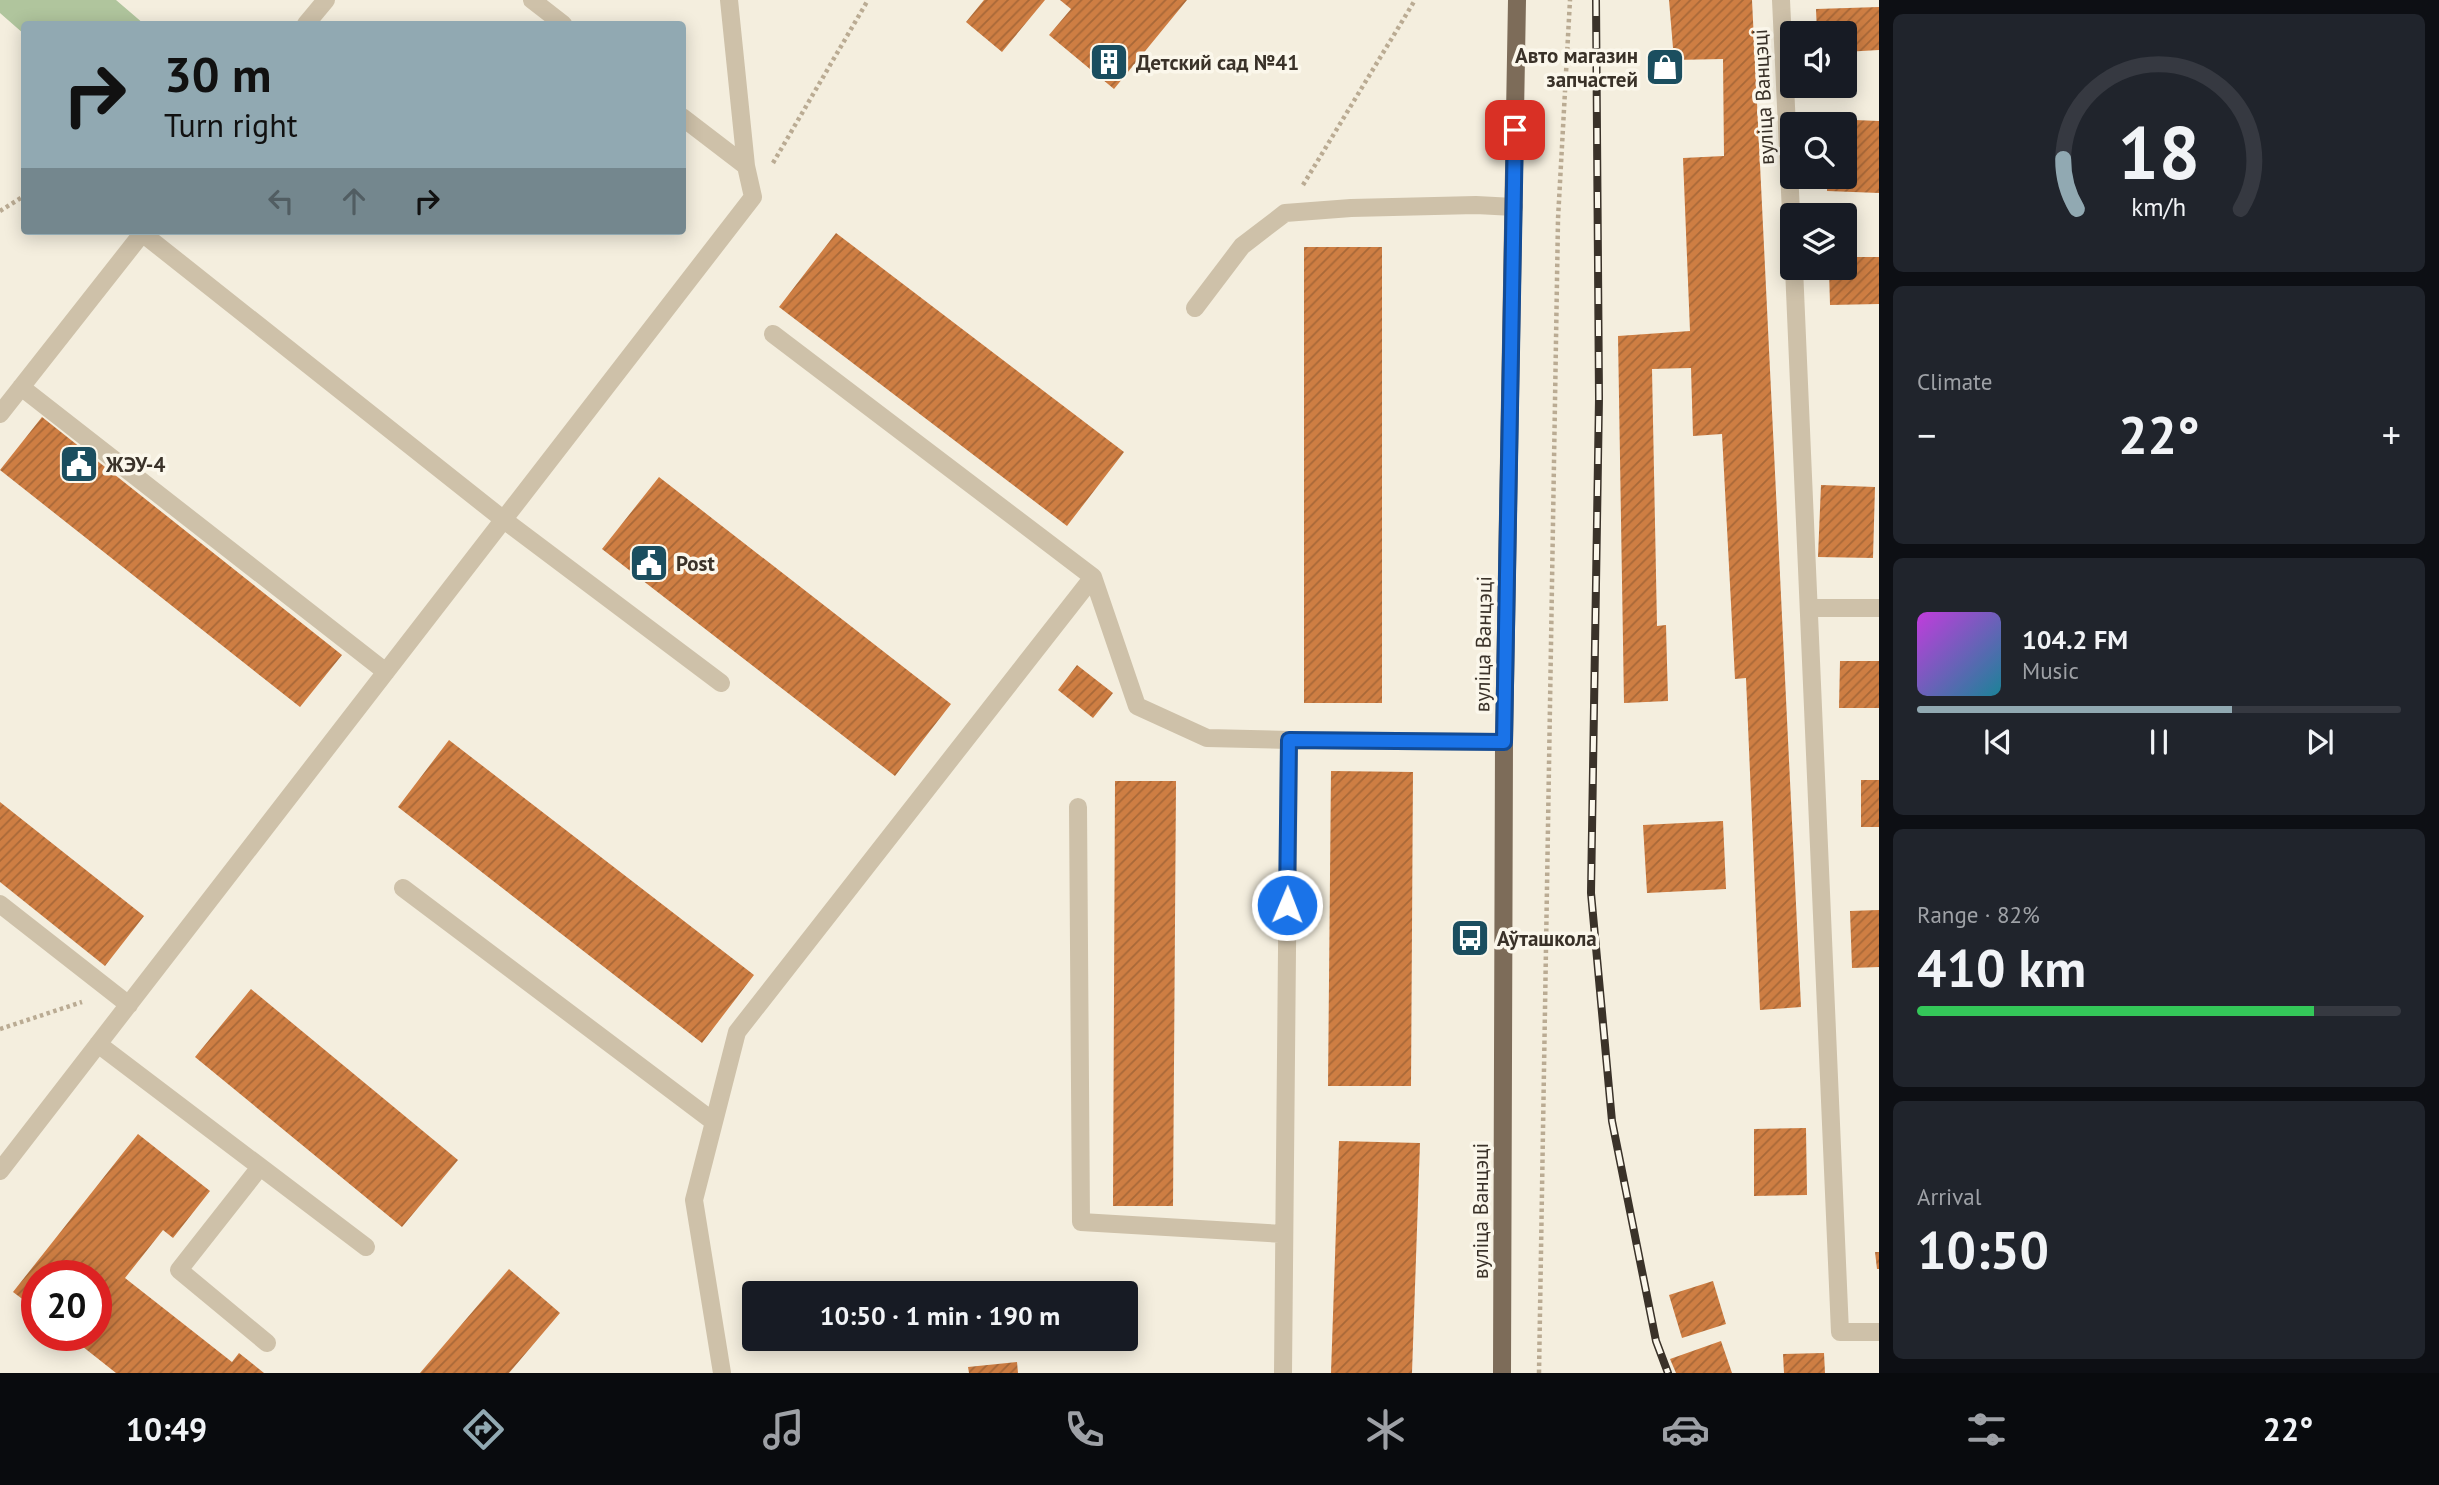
<!DOCTYPE html>
<meta charset="utf-8">
<style>
:root{--surface:#171b24;--page:#20242c;--text:#f1f3f6;--muted:#9ea1a6;--line:#363941;--accent:#91a9b2}
body{margin:0;font-family:"PT Sans",sans-serif;background:var(--page);color:var(--text);height:100vh;display:flex;flex-direction:column;font-size:26px;white-space:nowrap}
*{box-sizing:border-box;margin:0}
p{font-size:23px;color:var(--muted)}
.icon{flex:none;width:38px;height:38px;fill:none;stroke:currentColor;stroke-width:2;stroke-linecap:round;stroke-linejoin:round}
.map{position:relative;flex:1;overflow:hidden}
.sheet{display:flex;flex-direction:column;gap:14px;padding:14px;background:#0d0f14;width:560px}
.sheet>*{flex:none}
.guide{position:absolute;left:21px;top:21px;width:665px;height:214px;border-radius:7px;box-shadow:0 4px 18px #0003;background:#91a9b2;color:#111;overflow:hidden}
.controls{position:absolute;left:1780px;top:21px;display:grid;gap:14px}
.controls a{display:grid;place-items:center;width:77px;height:77px;border-radius:7px;background:var(--surface);box-shadow:0 4px 18px #0003;font-size:35px}
.speed{position:absolute;left:21px;top:1260px;display:flex;gap:14px;font-size:35px;font-weight:700;text-align:center}
.speed>*{display:grid;place-content:center;width:91px;height:91px;border-radius:50%;background:var(--surface);box-shadow:0 4px 18px #0003;line-height:1}
.speed .limit{border:10px solid #d22;background:#fff;color:#111}
.pin{position:absolute;display:grid;place-items:center;width:60px;height:60px;color:#fff;margin:-30px;border-radius:14px;box-shadow:0 4px 10px #0006}
.me{position:absolute;width:77px;margin:-38px;rotate:1deg;stroke-linejoin:round;filter:drop-shadow(0 0 5px #0008)}
.turn{display:flex;align-items:center;gap:24px;height:147px;padding:0 28px;font-size:32px}
.turn .icon{width:91px;height:91px;stroke-width:2.5}
.turn b{display:block;font-size:49px;line-height:60px}
.lanes{display:flex;align-items:center;height:66px;padding:0 28px;background:#0003;justify-content:center;gap:35px;direction:ltr}
.lanes .off{opacity:.35}
.big{font-size:52px;font-weight:700;line-height:1.1}
.sheet .tile{flex:1;display:flex;flex-direction:column;justify-content:center;gap:10px;min-width:0;padding:0 24px;border-radius:10px;background:var(--page)}
.sheet .dial{align-items:center;gap:0}
.dial svg{height:182px;overflow:visible;fill:none;stroke:var(--line);stroke-width:7;stroke-linecap:round;text-anchor:middle}
.dial text{fill:var(--text);stroke:none}
.song{display:flex;align-items:center;gap:21px}
.cover{width:84px;height:84px;border-radius:10px;background:linear-gradient(135deg,hsl(290 70% 55%),hsl(190 70% 35%))}
.played{height:7px;border-radius:4px;background:linear-gradient(90deg,var(--accent) 65%,var(--line) 65%)}
.keys{display:flex;justify-content:space-around;direction:ltr}
.heat{display:flex;justify-content:space-between;align-items:center;font-size:38px;direction:ltr}
.charge{height:10px;border-radius:5px;background:linear-gradient(90deg,#34c759 82%,var(--line) 0)}
.trip{position:absolute;left:742px;top:1281px;width:396px;height:70px;border-radius:7px;background:var(--surface);box-shadow:0 4px 18px #0003;font-weight:700;line-height:70px;text-align:center}
.tabs{display:flex;height:112px;justify-content:space-around;align-items:center;background:#090b0e;color:var(--muted)}
.tabs .icon{width:49px;height:49px}
.tabs .current{color:var(--accent)}
.tabs b{font-size:32px;color:var(--text)}
main{display:flex;flex:1;min-height:0}
.map>svg:first-child{display:block}
.park{fill:#b0c59d}
.building{fill:url(#building-hatch)}
.lines{fill:none;stroke-linecap:round;stroke-linejoin:round}
.path{stroke:#baab93;stroke-width:4.5;stroke-dasharray:3.5 3.5;stroke-linecap:butt}
.minor{stroke:#cec1a9;stroke-width:18}
.major{stroke:#7d6c59;stroke-width:18}
.rail-casing{stroke:#3a3229;stroke-width:8}
.rail{stroke:#fbf7eb;stroke-width:5;stroke-dasharray:16;stroke-linecap:butt}
.route-casing{stroke:#114b97;stroke-width:18}
.route{stroke:#1a73e8;stroke-width:12}
.labels{text-anchor:middle;dominant-baseline:central;stroke-width:7;stroke-linejoin:round;paint-order:stroke}
.poi-label{font-size:21px;font-weight:bold;fill:#3a3229;stroke:#fbf7eb;text-anchor:start}
.street-label{font-size:21px;fill:#3a3229;stroke:#fbf7eb}
</style>
<main>
<div class="map">
<svg width="1879" height="1373" viewBox="0 0 1879 1373">
<defs>
<pattern id="building-hatch" width="6" height="6" patternUnits="userSpaceOnUse" patternTransform="scale(1.75)"><rect width="6" height="6" fill="#ce7e43"/><path d="M-1 1l2-2M0 6l6-6M5 7l2-2" fill="none" stroke="#a86838"/></pattern>
</defs>
<rect width="100%" height="100%" fill="#f4eede"/>
<path class="park" d="M0 0H116L144 24H24V34L0 13Z"/>
<path class="building" d="M984 0H1045L1002 52 966 22Z
M1060 0H1187L1114 89 1049 35 1071 9Z
M1669 0H1752L1801 1007 1760 1010 1746 678 1735 679 1722 434 1693 436 1691 368 1652 369 1657 626 1666 625 1668 701 1624 703 1618 336 1690 331 1683 158 1724 156 1723 59 1674 60Z
M1879 7V50L1844 52V33H1817L1816 9Z
M1829 119 1879 121V193L1827 191 1828 177H1844V124H1829Z
M836 233 1124 452 1067 526 779 307Z
M1304 247H1382V703H1304Z
M1844 257H1879V304L1830 305 1829 268H1844Z
M42 417 342 655 300 707 0 470Z
M659 477 951 704 895 776 602 549Z
M1821 485 1875 487 1873 558 1818 557Z
M1840 661H1879V708H1839Z
M1077 665 1113 693 1093 718 1058 690Z
M449 740 754 975 702 1043 398 807Z
M1331 771 1413 772 1411 1086H1328Z
M1861 780H1879V827H1861Z
M1115 781H1176L1173 1206H1113Z
M0 802 144 916 105 966 0 882Z
M1723 821 1726 889 1647 893 1643 825Z
M1879 910V967L1852 968 1850 911Z
M251 989 458 1160 402 1227 195 1057Z
M1806 1128 1807 1195 1754 1196V1129Z
M138 1134 210 1191 173 1238 163 1230 125 1278 232 1362 239 1353 264 1373H116L68 1335H96V1276H37V1310L13 1292Z
M1339 1141 1420 1143 1412 1373H1331Z
M1875 1252H1879V1269H1877Z
M509 1269 560 1313 509 1373H420Z
M1713 1281 1726 1324 1682 1338 1669 1295Z
M1721 1341 1732 1373H1676L1670 1359Z
M1824 1353 1825 1373H1784L1783 1354Z
M1017 1362 1018 1373H969L968 1367Z"/>
<g class="lines">
<path class="path" d="M773 163 868 0
M1303 185 1415 0
M0 211 24 196
M0 1029 82 1002
M1539 1373 1558 219 1570 0"/>
<path class="minor" d="M532 0 563 24
M1781 0 1792 234
M306 24 326 0
M682 117 746 166
M142 233 504 520 721 683
M1794 268 1840 1332H1879
M1195 308 1242 246 1285 213 1351 208 1476 205 1514 207
M773 334 1093 577 1137 706 1207 738 1289 740
M21 387 386 672
M0 414 144 231
M1810 608H1879
M1078 807 1081 1222 1284 1234
M403 888 714 1122
M0 904 129 1005
M98 1044 366 1247
M260 1167 179 1270 267 1343
M0 1171 753 197 746 166 729 0
M722 1373 694 1200 737 1032 1093 577
M1283 1373 1289 740 1504 742"/>
<path class="major" d="M1502 1373 1504 742 1517 0"/>
<g class="rail-casing">
<path id="rail" d="M1596 0 1599 398 1591 893 1612 1121 1656 1341 1668 1373"/>
</g>
<use href="#rail" class="rail"/>
</g>
<g class="lines">
<g class="route-casing">
<path id="route" d="M1287 905 1289 740 1504 742 1515 130"/>
</g>
<use href="#route" class="route"/>
</g>
<defs>
<g id="building-square" transform="scale(2.0125)"><rect x="-9" y="-9" width="18" height="18" rx="4" fill="#1b4e5f" stroke="#fbf7eb"/><path d="M-4-6H4V6H1V3H-1V6H-4ZM-2.5-4.3h1.7v1.8h-1.7ZM.8-4.3h1.7v1.8H.8ZM-2.5-1h1.7V.8h-1.7ZM.8-1h1.7V.8H.8Z" fill="#fff"/></g>
<g id="shop-square" transform="scale(2.0125)"><rect x="-9" y="-9" width="18" height="18" rx="4" fill="#1b4e5f" stroke="#fbf7eb"/><path d="M-5-2.5h2.3a2.7 3.5 0 0 1 5.4 0H5L5.5 6h-11ZM-1.5-2.5h3a1.5 2.3 0 0 0-3 0Z" fill="#fff"/></g>
<g id="civic-square" transform="scale(2.0125)"><rect x="-9" y="-9" width="18" height="18" rx="4" fill="#1b4e5f" stroke="#fbf7eb"/><path d="M-.6-6.5H3V-4.5H.6V-3L4-1V1h2V6H-6V1h2V-1L-.6-3ZM-1.2 2.5V6h2.4V2.5Z" fill="#fff"/></g>
<g id="bus-square" transform="scale(2.0125)"><rect x="-9" y="-9" width="18" height="18" rx="4" fill="#1b4e5f" stroke="#fbf7eb"/><path d="M-5-6H5V4H4V6H2V4H-2V6H-4V4H-5ZM-3.5-4V0h7V-4ZM-3.5 1.2v1.5H-2V1.2ZM2 1.2v1.5H3.5V1.2Z" fill="#fff"/></g>
</defs>
<g fill-rule="evenodd">
<use href="#building-square" x="1109" y="62"/>
<use href="#shop-square" x="1665" y="67"/>
<use href="#civic-square" x="79" y="464"/>
<use href="#civic-square" x="649" y="563"/>
<use href="#bus-square" x="1470" y="938"/>
</g>
<g class="labels">
<g class="poi-label">
<text x="1638" y="55" text-anchor="end">Авто магазин<tspan x="1638" dy="24">запчастей</tspan></text>
<text x="1136" y="62">Детский сад №41</text>
<text x="106" y="464">ЖЭУ-4</text>
<text x="676" y="563">Post</text>
<text x="1497" y="938">Аўташкола</text>
</g>
<g class="street-label">
<text transform="translate(1763 97) rotate(-93)">вуліца Ванцэці</text>
<text transform="translate(1483 644) rotate(-89)">вуліца Ванцэці</text>
<text transform="translate(1480 1211) rotate(-90)">вуліца Ванцэці</text>
</g>
</g>
</svg>
<div class="controls">
<a><svg class="icon" aria-label="sound" viewBox="0 0 24 24"><path d="M4 9h4l5-4v14l-5-4H4zM17 9q2 3 0 6"/></svg></a>
<a><svg class="icon" aria-label="search" viewBox="0 0 24 24"><circle cx="10" cy="10" r="6"/><path d="M15 15l6 6"/></svg></a>
<a><svg class="icon" aria-label="layers" viewBox="0 0 24 24"><path d="M12 4l9 5-9 5-9-5zM3 14l9 5 9-5"/></svg></a>
</div>
<div class="speed"><div class="limit">20</div></div>
<div class="pin" style="left:1515px;top:130px;background:#d93025"><svg class="icon" aria-label="arrive" viewBox="0 0 24 24"><path d="M6 21V4h12l-3 4 3 4H6"/></svg></div>
<svg class="me" style="left:1287px;top:905px" viewBox="-20 -20 40 40"><circle r="17" fill="#1a73e8" stroke="#fff" stroke-width="3"/><path d="M0-11L8 9 0 5-8 9z" fill="#fff"/></svg>
<div class="trip">10:50 · 1 min · 190 m</div>
<div class="guide">
<div class="turn"><svg class="icon" aria-label="right" viewBox="0 0 24 24"><path d="M7 20v-9h11M14 6l5 5-5 5"/></svg><div><b>30 m</b>Turn right</div></div>
<div class="lanes"><svg class="icon off" aria-label="left" viewBox="0 0 24 24"><path d="M17 20v-9H6M10 6l-5 5 5 5"/></svg><svg class="icon off" aria-label="ahead" viewBox="0 0 24 24"><path d="M12 20V5M6 11l6-6 6 6"/></svg><svg class="icon" aria-label="right" viewBox="0 0 24 24"><path d="M7 20v-9h11M14 6l5 5-5 5"/></svg></div>
</div>
</div>
<section class="sheet">
<div class="tile dial"><svg viewBox="0 0 100 80">
<path d="M14 69A42 42 0 1 1 86 69"/>
<path d="M14 69A42 42 0 0 1 8 47" stroke="#91a9b2"/>
<text x="50" y="56" font-size="32" font-weight="700">18</text>
<text x="50" y="72" font-size="11">km/h</text>
</svg></div>
<div class="tile"><p>Climate</p>
<div class="heat"><a>−</a><b class="big">22°</b><a>+</a></div>
</div>
<div class="tile">
<div class="song"><i class="cover"></i><div><b>104.2 FM</b><p>Music</p></div></div>
<div class="played"></div>
<div class="keys"><svg class="icon" aria-label="previous" viewBox="0 0 24 24"><path d="M18 5L8 12l10 7zM5 5v14"/></svg><svg class="icon" aria-label="pause" viewBox="0 0 24 24"><path d="M8 5v14M16 5v14"/></svg><svg class="icon" aria-label="next" viewBox="0 0 24 24"><path d="M6 5l10 7-10 7zM19 5v14"/></svg></div>
</div>
<div class="tile"><p>Range · 82%</p><b class="big">410 km</b><div class="charge"></div></div>
<div class="tile"><p>Arrival</p><b class="big">10:50</b></div>
</section>
</main>
<nav class="tabs">
<b>10:49</b>
<svg class="icon current" aria-label="directions" viewBox="0 0 24 24"><path d="M12 3l9 9-9 9-9-9zM9 14v-3h6M13 9l2 2-2 2"/></svg>
<svg class="icon" aria-label="music" viewBox="0 0 24 24"><path d="M9 18V5l10-2v13"/><circle cx="6" cy="18" r="3"/><circle cx="16" cy="16" r="3"/></svg>
<svg class="icon" aria-label="phone" viewBox="0 0 24 24"><path d="M5 4h4l2 5-3 2q2 4 5 5l2-3 5 2v4C11 20 4 13 5 4z"/></svg>
<svg class="icon" aria-label="climate" viewBox="0 0 24 24"><path d="M12 3v18M4 7l16 10M4 17L20 7"/></svg>
<svg class="icon" aria-label="car" viewBox="0 0 24 24"><path d="M5 17H2v-5l4-1 3-4h7l3 4 3 1v5h-3M9 17h6M6 11h13"/><circle cx="7" cy="17" r="2"/><circle cx="17" cy="17" r="2"/></svg>
<svg class="icon" aria-label="filters" viewBox="0 0 24 24"><path d="M4 7h16M4 17h16"/><circle cx="9" cy="7" r="2"/><circle cx="15" cy="17" r="2"/></svg>
<b>22°</b>
</nav>
